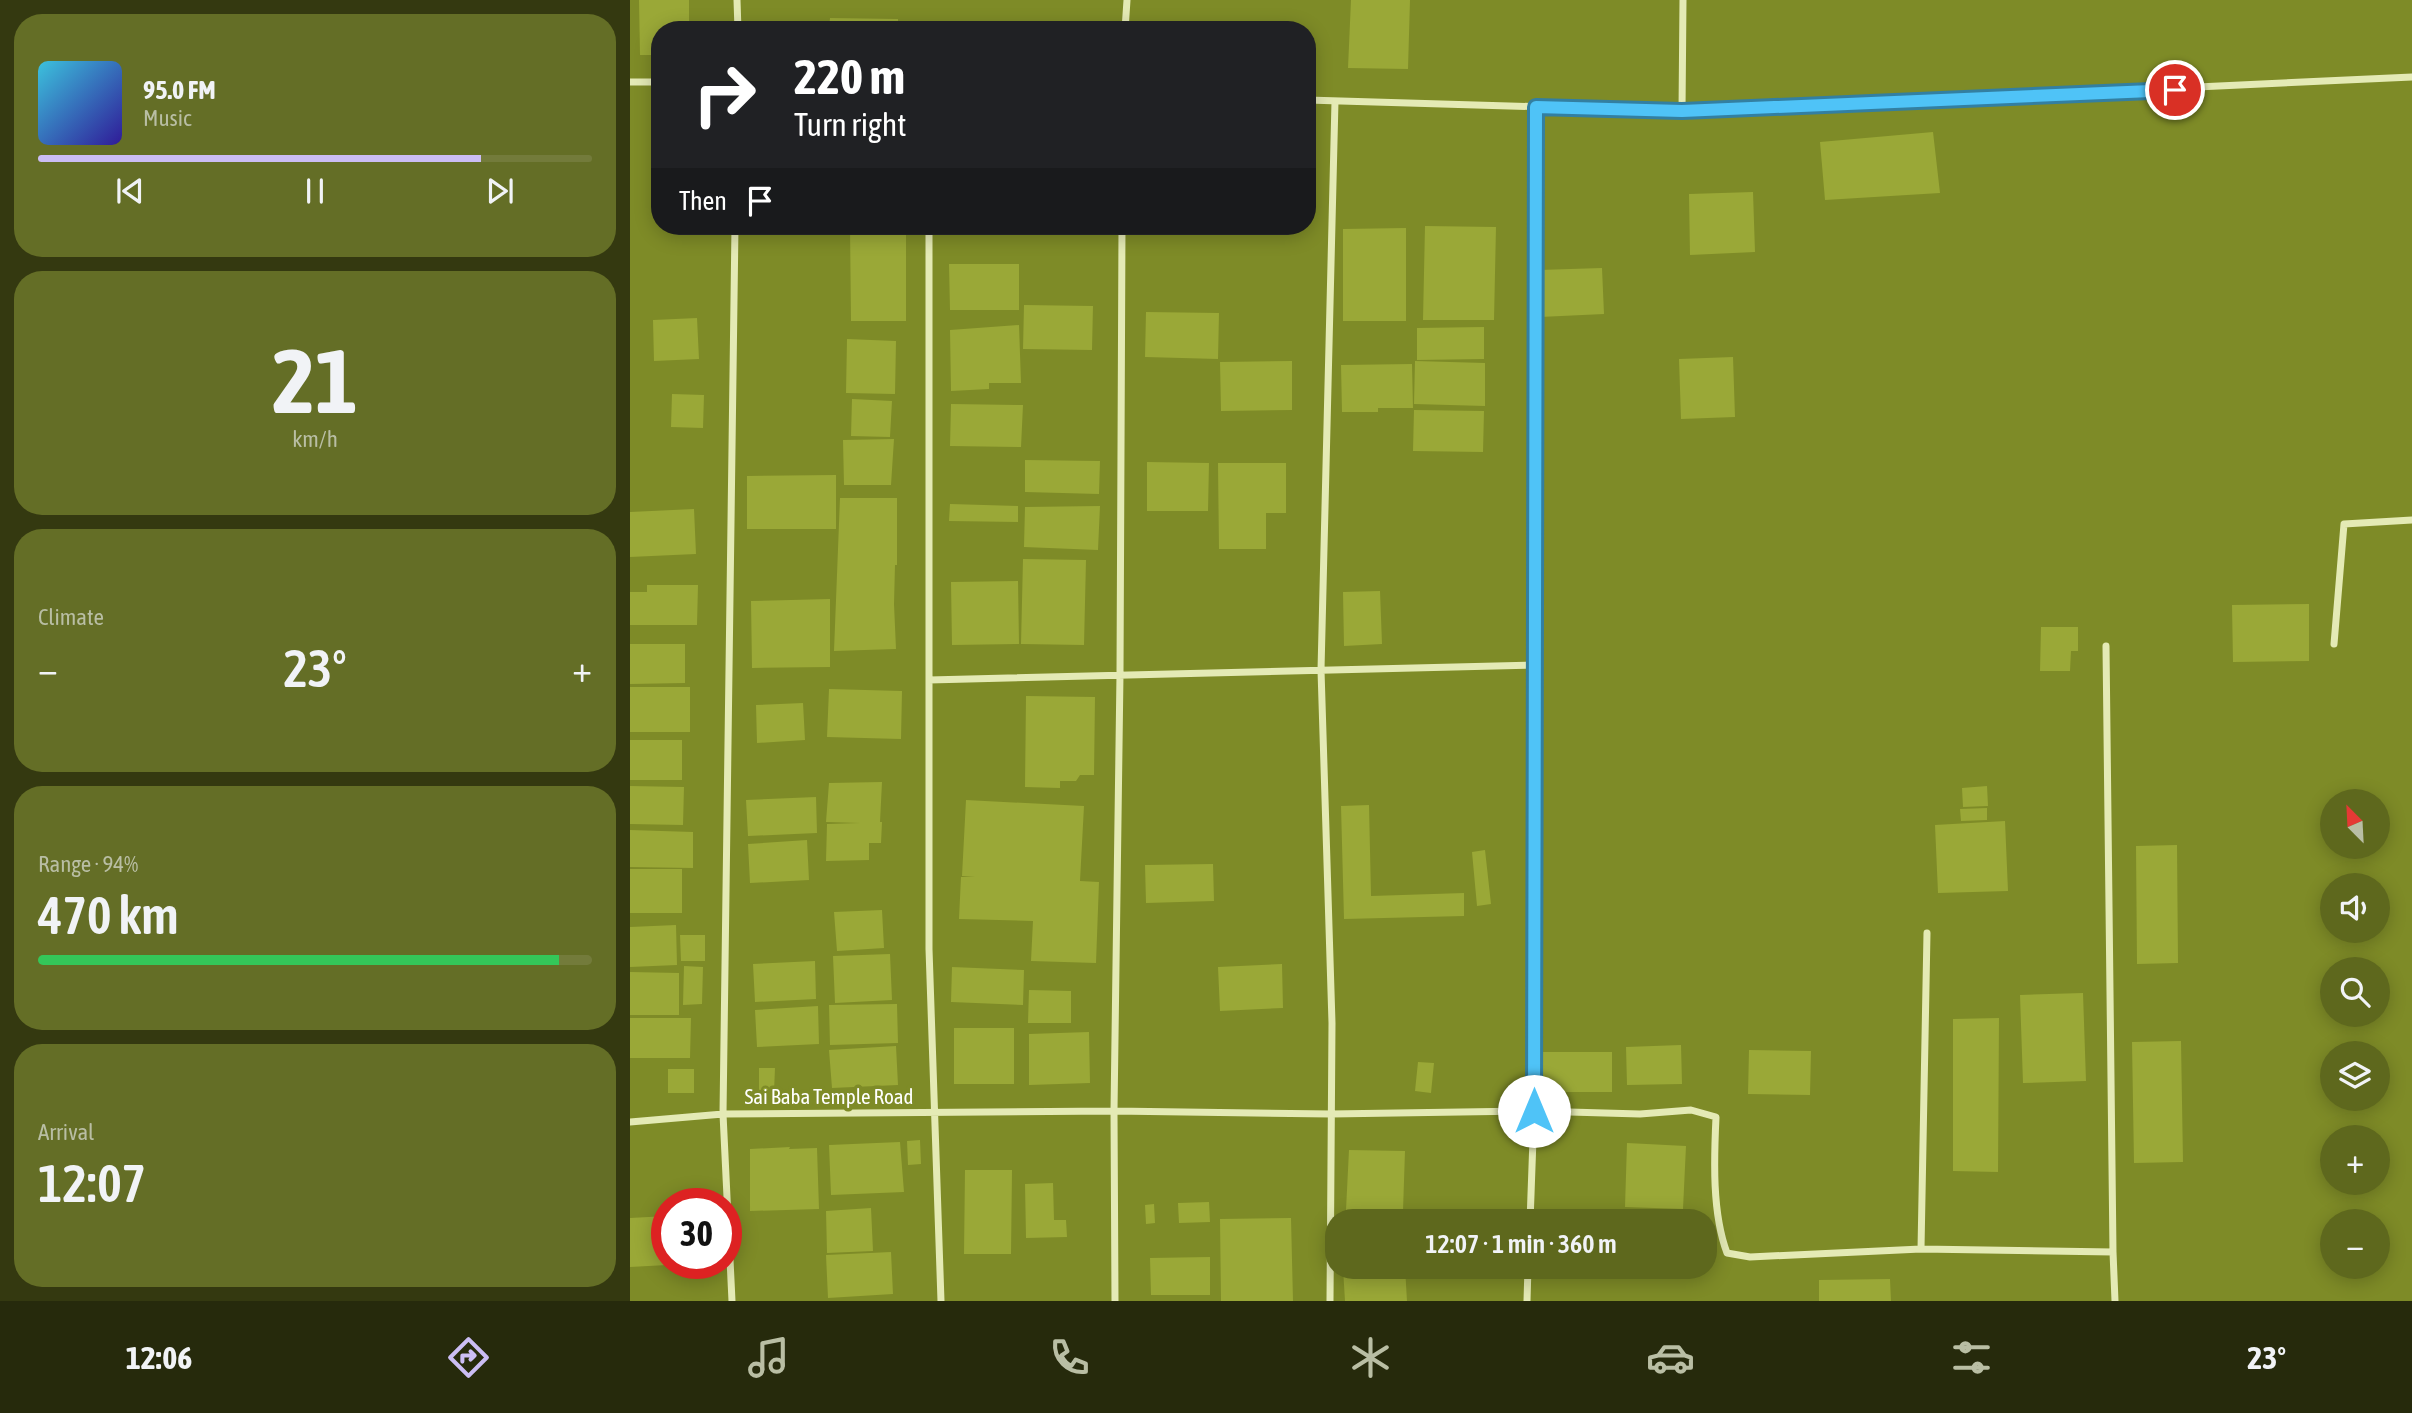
<!DOCTYPE html>
<meta charset="utf-8">
<style>
:root{--surface:#5e681d;--page:#646e26;--text:#f1f3f6;--muted:#b9bea4;--line:#737b3b;--accent:#cbbdf4}
body{margin:0;font-family:"Asap Condensed",sans-serif;background:var(--page);color:var(--text);height:100vh;display:flex;flex-direction:column;font-size:26px;white-space:nowrap}
*{box-sizing:border-box;margin:0}
p{font-size:23px;color:var(--muted)}
.icon{flex:none;width:38px;height:38px;fill:none;stroke:currentColor;stroke-width:2;stroke-linecap:round;stroke-linejoin:round}
.map{position:relative;flex:1;overflow:hidden}
.drawer{display:flex;flex-direction:column;gap:14px;padding:14px;background:#343910;width:630px}
.drawer>*{flex:none}
.banner{position:absolute;left:21px;top:21px;width:665px;height:214px;border-radius:28px;box-shadow:0 4px 18px #0003;background:#202124;color:#fff;overflow:hidden}
.needle{width:46px;rotate:336deg}
.buttons{position:absolute;left:1690px;top:789px;display:grid;gap:14px}
.buttons a{display:grid;place-items:center;width:70px;height:70px;border-radius:50%;background:var(--surface);box-shadow:0 4px 18px #0003;font-size:35px}
.speed{position:absolute;left:21px;top:1188px;display:flex;gap:14px;font-size:35px;font-weight:700;text-align:center}
.speed>*{display:grid;place-content:center;width:91px;height:91px;border-radius:50%;background:var(--surface);box-shadow:0 4px 18px #0003;line-height:1}
.speed .limit{border:10px solid #d22;background:#fff;color:#111}
.pin{position:absolute;display:grid;place-items:center;width:60px;height:60px;color:#fff;margin:-30px;border:4px solid #fff;border-radius:50%;box-shadow:0 2px 7px #0007}
.me{position:absolute;width:77px;margin:-38px;rotate:0deg;stroke-linejoin:round;filter:drop-shadow(0 0 5px #0008)}
.turn{display:flex;align-items:center;gap:24px;height:147px;padding:0 28px;font-size:32px}
.turn .icon{width:91px;height:91px;stroke-width:2.5}
.turn b{display:block;font-size:49px;line-height:60px}
.then{display:flex;align-items:center;height:66px;padding:0 28px;background:#0003;gap:14px;font-size:26px}
.big{font-size:52px;font-weight:600;line-height:1.1}
.drawer .widget{flex:1;display:flex;flex-direction:column;justify-content:center;gap:10px;min-width:0;padding:0 24px;border-radius:28px;background:var(--page)}
.drawer .dial{align-items:center;gap:0}
.dial b{font-size:91px;line-height:1}
.song{display:flex;align-items:center;gap:21px}
.cover{width:84px;height:84px;border-radius:10px;background:linear-gradient(135deg,hsl(190 70% 55%),hsl(250 70% 35%))}
.played{height:7px;border-radius:4px;background:linear-gradient(90deg,var(--accent) 80%,var(--line) 80%)}
.keys{display:flex;justify-content:space-around;direction:ltr}
.heat{display:flex;justify-content:space-between;align-items:center;font-size:38px;direction:ltr}
.charge{height:10px;border-radius:5px;background:linear-gradient(90deg,#34c759 94%,var(--line) 0)}
.trip{position:absolute;left:695px;top:1209px;width:392px;height:70px;border-radius:28px;background:var(--surface);box-shadow:0 4px 18px #0003;font-weight:600;line-height:70px;text-align:center}
.menu{display:flex;height:112px;justify-content:space-around;align-items:center;background:#262a0c;color:var(--muted)}
.menu .icon{width:49px;height:49px}
.menu .current{color:var(--accent)}
.menu b{font-size:32px;color:var(--text)}
main{display:flex;flex:1;min-height:0}
.map>svg:first-child{display:block}
.building{fill:#9aa837}
.lines{fill:none;stroke-linecap:round;stroke-linejoin:round}
.minor{stroke:#e4eab5;stroke-width:7}
.route-casing{stroke:#337fa1;stroke-width:18}
.route{stroke:#4fc3f7;stroke-width:12}
.labels{text-anchor:middle;dominant-baseline:central;stroke-width:7;stroke-linejoin:round;paint-order:stroke}
.street-label{font-size:21px;fill:#fff;stroke:#7e8b27}
</style>
<main>
<section class="drawer">
<div class="widget">
<div class="song"><i class="cover"></i><div><b>95.0 FM</b><p>Music</p></div></div>
<div class="played"></div>
<div class="keys"><svg class="icon" aria-label="previous" viewBox="0 0 24 24"><path d="M18 5L8 12l10 7zM5 5v14"/></svg><svg class="icon" aria-label="pause" viewBox="0 0 24 24"><path d="M8 5v14M16 5v14"/></svg><svg class="icon" aria-label="next" viewBox="0 0 24 24"><path d="M6 5l10 7-10 7zM19 5v14"/></svg></div>
</div>
<div class="widget dial"><b>21</b><p>km/h</p></div>
<div class="widget"><p>Climate</p>
<div class="heat"><a>−</a><b class="big">23°</b><a>+</a></div>
</div>
<div class="widget"><p>Range · 94%</p><b class="big">470 km</b><div class="charge"></div></div>
<div class="widget"><p>Arrival</p><b class="big">12:07</b></div>
</section>
<div class="map">
<svg width="1782" height="1301" viewBox="0 0 1782 1301">
<rect width="100%" height="100%" fill="#7e8b27"/>
<path class="building" d="M9 0H59V30H30V55H10Z
M721 0H780L778 69 718 68Z
M200 18 268 19V30H199Z
M1303 132 1310 193 1195 200 1190 142Z
M1123 192 1125 252 1060 255 1059 194Z
M220 226H276V321H221Z
M795 226 866 227 864 320H793Z
M776 228V321H713V229Z
M319 264H389V310H320Z
M972 268 974 314 910 317 909 270Z
M394 305 463 306 462 350 393 349Z
M516 312 589 313 588 359 515 357Z
M67 318 69 359 24 361 23 320Z
M389 325 391 383H359V389L321 391 320 330Z
M854 327V359L787 360V328Z
M217 339 266 341 265 394 216 393Z
M1103 357 1105 417 1051 419 1049 359Z
M662 361V410L591 411 590 362Z
M785 361 855 363V406L784 404Z
M782 364 783 408H748V412H712L711 365Z
M42 394 74 395 73 428 41 427Z
M222 399 262 401 260 437 221 436Z
M321 404 393 405 391 447 320 446Z
M784 410 854 411 853 452 783 451Z
M264 439 261 485H214L213 440Z
M395 460 470 461 469 494 395 492Z
M517 462 579 463 578 511H517Z
M588 463H656V513H636V549H589Z
M206 475V529H117V476Z
M210 498H267V565H265L264 604 266 649 204 651Z
M320 504 388 506V522L319 521Z
M470 506 468 550 394 547 395 507Z
M64 509 66 554 0 557V512Z
M393 559 456 560 454 645 391 644Z
M388 581 389 644 322 645 321 582Z
M17 585H68L67 625H0V592H17Z
M750 591 752 644 714 646 713 592Z
M200 599V667L122 668 121 601Z
M1679 604V661L1603 662 1602 605Z
M1411 627H1448V651H1441L1440 671H1410Z
M0 644H55V683L0 684Z
M0 687H60V732H0Z
M199 689 272 691 271 739 197 737Z
M396 696 465 697 464 775H450L446 781H430V788L395 787Z
M173 703 175 740 127 743 126 705Z
M0 740H52V780H0Z
M252 782 250 822H252L251 843H239V860L196 861 197 824 230 823 196 822 199 783Z
M0 786 54 787 53 825 0 824Z
M1357 786 1358 806 1333 807 1332 788Z
M186 797 187 833 118 836 116 800Z
M336 800 454 806 450 881 469 882 466 963 401 961 403 921 329 919 331 877H345L332 876Z
M739 805 741 896 834 893V916L714 919 711 806Z
M1357 808V820L1331 821 1330 809Z
M1375 821 1378 891 1308 893 1305 825Z
M0 830 63 832V868L0 867Z
M177 840 179 880 120 883 118 844Z
M1547 845 1548 963 1507 964 1506 846Z
M855 850 861 904 847 906 842 852Z
M583 864 584 901 516 903 515 865Z
M0 869H52V913H0Z
M252 910 254 948 207 951 204 912Z
M46 925 47 965 0 967V927Z
M50 935H75V961H51Z
M260 954 262 1000 205 1003 203 956Z
M185 961 186 999 125 1002 123 964Z
M652 964 653 1008 590 1011 588 967Z
M54 966 73 967 72 1004 53 1005Z
M322 967 394 970 393 1005 321 1002Z
M0 972 49 973V1015H0Z
M399 990 441 991V1023H398Z
M1453 993 1456 1081 1393 1083 1390 995Z
M267 1004 268 1043 200 1045 199 1005Z
M188 1006 189 1044 127 1047 125 1010Z
M0 1018H61L60 1058H0Z
M1369 1018 1368 1172 1323 1171V1019Z
M324 1028H384V1084H324Z
M459 1032 460 1083 399 1085V1034Z
M1551 1041 1553 1162 1504 1163 1502 1042Z
M1051 1045 1052 1084 997 1085 996 1047Z
M266 1046 268 1085 202 1088 199 1050Z
M1119 1050 1181 1051 1180 1095 1118 1094Z
M909 1052H982V1092H908Z
M788 1062 804 1063 801 1093 785 1091Z
M129 1068H145L144 1092H129Z
M38 1069H64V1093H38Z
M290 1140 291 1164 278 1165 277 1141Z
M270 1142 274 1192 201 1195 199 1145Z
M997 1143 1056 1146 1053 1209 995 1207Z
M160 1147 159 1149 187 1148 189 1209 120 1211V1149Z
M719 1150 775 1151 773 1211 716 1210Z
M335 1170H382L381 1254H334Z
M423 1183 424 1220H436L437 1237 396 1238 395 1184Z
M579 1202 580 1222 549 1223 548 1203Z
M524 1204 525 1223 516 1224 515 1205Z
M241 1208 243 1251 197 1253 196 1211Z
M37 1216V1265L0 1267V1218Z
M661 1218 663 1301H591L590 1219Z
M261 1252 263 1294 198 1298 196 1255Z
M580 1257V1295H521L520 1258Z
M775 1267 777 1301H715L713 1268Z
M1260 1279 1261 1301H1189V1280Z"/>
<g class="lines">
<path class="minor" d="M107 0 108 30
M495 30 497 0
M0 82H30
M677 100 1052 111 1782 77
M1052 111 1053 0
M105 226 93 1114 484 1111 701 1114 904 1111 1010 1114 1061 1110 1086 1117C1084 1159 1082 1213 1097 1253L1120 1257 1291 1249 1483 1252 1485 1301
M299 226V949L311 1301
M1704 644 1714 524 1782 520
M1476 646 1483 1252
M299 680 905 665
M0 1122 93 1114 102 1301
M900 1222 904 1111 906 107
M1291 1249 1297 933
M485 1301 484 1111 490 674 492 226
M700 1301 702 1023 691 670 705 101
M897 1301 898 1267"/>
</g>
<g class="lines">
<g class="route-casing">
<path id="route" d="M904 1111 906 107 1052 111 1545 90"/>
</g>
<use href="#route" class="route"/>
</g>
<g class="labels">
<g class="street-label">
<text x="199" y="1096">Sai Baba Temple Road</text>
</g>
</g>
</svg>
<div class="buttons">
<a><svg class="needle" viewBox="-14 -14 28 28"><path d="M0-13l5 13h-10z" fill="#e53935"/><path d="M0 13l5-13h-10z" fill="#b9bea4"/></svg></a>
<a><svg class="icon" aria-label="sound" viewBox="0 0 24 24"><path d="M4 9h4l5-4v14l-5-4H4zM17 9q2 3 0 6"/></svg></a>
<a><svg class="icon" aria-label="search" viewBox="0 0 24 24"><circle cx="10" cy="10" r="6"/><path d="M15 15l6 6"/></svg></a>
<a><svg class="icon" aria-label="layers" viewBox="0 0 24 24"><path d="M12 4l9 5-9 5-9-5zM3 14l9 5 9-5"/></svg></a>
<a>+</a>
<a>−</a>
</div>
<div class="speed"><div class="limit">30</div></div>
<div class="pin" style="left:1545px;top:90px;background:#d93025"><svg class="icon" aria-label="arrive" viewBox="0 0 24 24"><path d="M6 21V4h12l-3 4 3 4H6"/></svg></div>
<svg class="me" style="left:904px;top:1111px" viewBox="-20 -20 40 40"><circle r="19" fill="#fff"/><path d="M0-13L10 11 0 6-10 11z" fill="#4fc3f7"/></svg>
<div class="trip">12:07 · 1 min · 360 m</div>
<div class="banner">
<div class="turn"><svg class="icon" aria-label="right" viewBox="0 0 24 24"><path d="M7 20v-9h11M14 6l5 5-5 5"/></svg><div><b>220 m</b>Turn right</div></div>
<div class="then">Then<svg class="icon" aria-label="arrive" viewBox="0 0 24 24"><path d="M6 21V4h12l-3 4 3 4H6"/></svg></div>
</div>
</div>
</main>
<nav class="menu">
<b>12:06</b>
<svg class="icon current" aria-label="directions" viewBox="0 0 24 24"><path d="M12 3l9 9-9 9-9-9zM9 14v-3h6M13 9l2 2-2 2"/></svg>
<svg class="icon" aria-label="music" viewBox="0 0 24 24"><path d="M9 18V5l10-2v13"/><circle cx="6" cy="18" r="3"/><circle cx="16" cy="16" r="3"/></svg>
<svg class="icon" aria-label="phone" viewBox="0 0 24 24"><path d="M5 4h4l2 5-3 2q2 4 5 5l2-3 5 2v4C11 20 4 13 5 4z"/></svg>
<svg class="icon" aria-label="climate" viewBox="0 0 24 24"><path d="M12 3v18M4 7l16 10M4 17L20 7"/></svg>
<svg class="icon" aria-label="car" viewBox="0 0 24 24"><path d="M5 17H2v-5l4-1 3-4h7l3 4 3 1v5h-3M9 17h6M6 11h13"/><circle cx="7" cy="17" r="2"/><circle cx="17" cy="17" r="2"/></svg>
<svg class="icon" aria-label="filters" viewBox="0 0 24 24"><path d="M4 7h16M4 17h16"/><circle cx="9" cy="7" r="2"/><circle cx="15" cy="17" r="2"/></svg>
<b>23°</b>
</nav>
